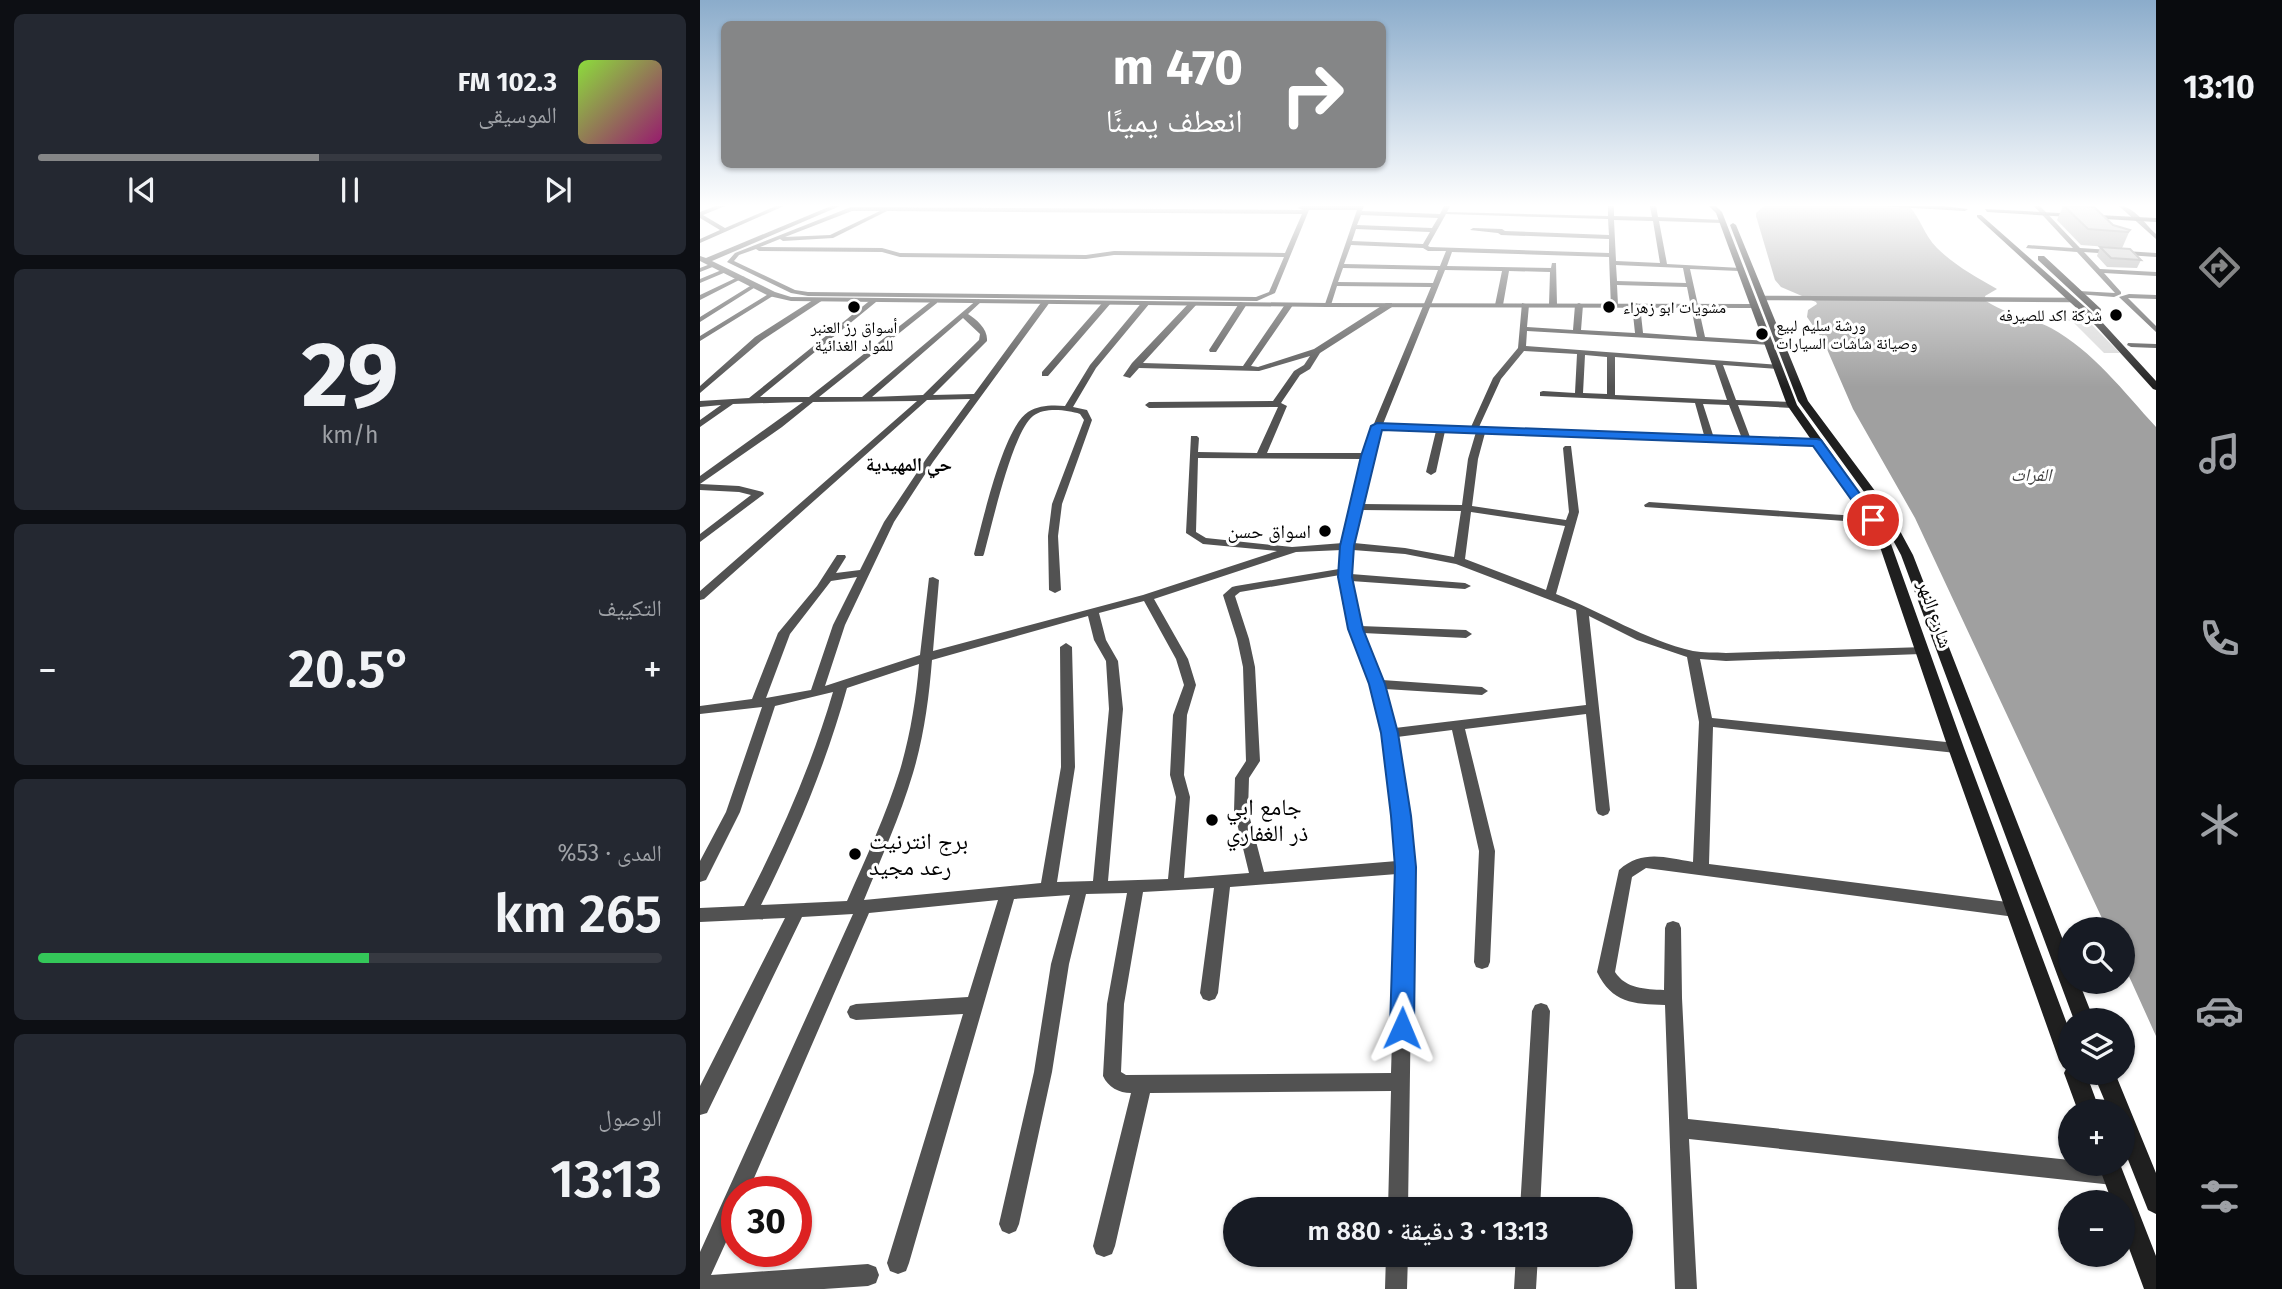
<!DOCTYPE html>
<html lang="ar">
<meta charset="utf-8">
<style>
:root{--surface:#171b24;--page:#242831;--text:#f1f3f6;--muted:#9ea1a6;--line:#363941;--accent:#858687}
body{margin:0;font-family:"Fira Sans","Noto Naskh Arabic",sans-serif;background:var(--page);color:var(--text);direction:rtl;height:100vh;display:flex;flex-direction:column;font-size:26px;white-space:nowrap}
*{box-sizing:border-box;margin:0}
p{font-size:23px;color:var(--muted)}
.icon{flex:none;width:38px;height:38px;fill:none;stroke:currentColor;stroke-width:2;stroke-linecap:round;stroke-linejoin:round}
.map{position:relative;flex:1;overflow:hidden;direction:ltr}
.sheet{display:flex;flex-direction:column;gap:14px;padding:14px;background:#0d0f14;width:700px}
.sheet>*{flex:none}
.banner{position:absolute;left:21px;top:21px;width:665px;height:147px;border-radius:10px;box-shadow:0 2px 5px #0004;direction:rtl;background:#858687;color:#fff;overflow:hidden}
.buttons{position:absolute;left:1358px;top:917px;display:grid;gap:14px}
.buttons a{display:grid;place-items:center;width:77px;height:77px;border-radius:50%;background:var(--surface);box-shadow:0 2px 5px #0004;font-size:35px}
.speed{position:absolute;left:21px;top:1176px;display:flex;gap:14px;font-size:35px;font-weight:700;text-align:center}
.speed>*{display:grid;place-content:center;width:91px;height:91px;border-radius:50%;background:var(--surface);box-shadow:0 2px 5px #0004;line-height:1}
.speed .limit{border:10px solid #d22;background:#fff;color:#111}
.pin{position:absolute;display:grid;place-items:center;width:60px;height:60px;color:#fff;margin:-30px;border:4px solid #fff;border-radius:50%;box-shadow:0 2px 7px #0007}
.me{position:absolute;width:77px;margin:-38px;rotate:1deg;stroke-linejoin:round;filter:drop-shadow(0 0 5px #0008)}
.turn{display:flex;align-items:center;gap:24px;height:147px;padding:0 28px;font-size:32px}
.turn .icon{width:91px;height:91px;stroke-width:2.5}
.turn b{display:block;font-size:49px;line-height:60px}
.big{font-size:52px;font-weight:600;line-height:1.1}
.sheet .tile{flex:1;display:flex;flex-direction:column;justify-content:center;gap:10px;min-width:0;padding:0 24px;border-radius:10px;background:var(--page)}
.sheet .dial{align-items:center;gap:0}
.dial b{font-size:91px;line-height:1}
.song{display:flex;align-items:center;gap:21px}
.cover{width:84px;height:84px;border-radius:10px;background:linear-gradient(135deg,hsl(90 70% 55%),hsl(320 70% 35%))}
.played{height:7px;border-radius:4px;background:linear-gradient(90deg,var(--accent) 45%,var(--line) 45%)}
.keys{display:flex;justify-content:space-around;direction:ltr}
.heat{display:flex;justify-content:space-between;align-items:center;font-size:38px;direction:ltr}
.charge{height:10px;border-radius:5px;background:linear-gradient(90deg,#34c759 53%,var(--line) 0)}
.trip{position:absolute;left:523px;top:1197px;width:410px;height:70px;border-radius:35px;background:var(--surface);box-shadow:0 2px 5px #0004;font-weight:600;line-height:70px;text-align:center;direction:rtl}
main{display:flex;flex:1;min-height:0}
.tab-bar{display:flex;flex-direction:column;width:126px;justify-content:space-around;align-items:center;background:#090b0e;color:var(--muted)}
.tab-bar .icon{width:49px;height:49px}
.tab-bar .on{color:var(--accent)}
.tab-bar b{font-size:32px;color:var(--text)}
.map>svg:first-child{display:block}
.green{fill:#d9d9d9}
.water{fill:#a0a0a0}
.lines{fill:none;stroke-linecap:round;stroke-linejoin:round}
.pedestrian{stroke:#525252;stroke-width:4.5}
.minor{fill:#525252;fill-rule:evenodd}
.tertiary{fill:#525252;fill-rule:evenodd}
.secondary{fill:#1f1f1f;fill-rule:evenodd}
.wall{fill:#a7a7a7}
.building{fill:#c2c2c2;stroke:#888;stroke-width:2}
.route{fill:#1a73e8;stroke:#114b97;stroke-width:2}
.poi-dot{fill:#000;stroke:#fff;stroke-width:2.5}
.labels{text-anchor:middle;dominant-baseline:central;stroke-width:6;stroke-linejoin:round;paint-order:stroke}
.far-poi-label{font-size:16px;fill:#000;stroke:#fff;text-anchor:start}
.far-water-label{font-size:18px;font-style:italic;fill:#414141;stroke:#fff}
.far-quarter-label{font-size:19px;font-weight:bold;fill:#000;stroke:#fff}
.poi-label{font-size:19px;fill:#000;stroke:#fff;text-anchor:end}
.street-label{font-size:19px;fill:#000;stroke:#fff}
.near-poi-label{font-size:23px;fill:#000;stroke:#fff;text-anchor:start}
</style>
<main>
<nav class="tab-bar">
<b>13:10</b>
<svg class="icon on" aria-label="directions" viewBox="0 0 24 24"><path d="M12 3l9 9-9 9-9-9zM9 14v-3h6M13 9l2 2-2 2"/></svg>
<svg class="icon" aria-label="music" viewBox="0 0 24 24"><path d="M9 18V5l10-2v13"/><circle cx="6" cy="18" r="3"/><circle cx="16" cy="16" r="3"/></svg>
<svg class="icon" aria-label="phone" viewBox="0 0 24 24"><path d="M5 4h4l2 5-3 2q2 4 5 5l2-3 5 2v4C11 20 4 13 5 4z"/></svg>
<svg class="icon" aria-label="climate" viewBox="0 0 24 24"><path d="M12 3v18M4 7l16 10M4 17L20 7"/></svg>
<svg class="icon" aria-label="car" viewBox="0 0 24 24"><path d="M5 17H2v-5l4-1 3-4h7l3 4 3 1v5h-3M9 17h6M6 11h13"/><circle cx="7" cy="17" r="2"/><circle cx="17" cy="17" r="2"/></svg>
<svg class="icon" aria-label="filters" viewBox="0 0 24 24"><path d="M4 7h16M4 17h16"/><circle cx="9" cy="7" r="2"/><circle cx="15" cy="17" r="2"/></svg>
</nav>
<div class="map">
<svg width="1456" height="1289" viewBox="0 0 1456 1289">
<rect width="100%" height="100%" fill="#fff"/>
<path class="green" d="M1364 319 1387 320 1420 353H1404L1373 322Z"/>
<path class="water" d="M1064 206H1209C1221 219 1224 235 1237 248 1254 265 1276 277 1297 289L1285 296 1286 301C1305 314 1330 317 1351 328 1393 351 1424 392 1456 427V1036L1423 963V929H1407L1215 518 1153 409 1123 340 1107 317 1108 310 1117 304 1116 302 1081 287 1075 280 1056 216V213Z"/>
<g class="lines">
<path class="pedestrian" d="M1062 298 1373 300"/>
<path class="minor" d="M16 206H25L3 215 25 228 76 206H84L0 243V239L20 230 0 218V212Z
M601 206H664L662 211 740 214 744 206H750L747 212 908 216V206H914V216L952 217 950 206H956L958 217 1024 220 1022 223 959 221 967 264 1041 268 1042 269 1039 271 990 269 1005 337 1068 341 1072 343 1071 345 827 331 826 346 1081 365V369H1078L1023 365 1036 400 1092 402 1096 405 1092 408 1038 405 1050 437 1117 439 1122 442 1120 444 785 433 778 459 772 506 866 520 869 512 863 448 865 446H871L879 512 856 594C902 612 945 640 993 651 1003 653 1015 652 1026 653L1225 647 1227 650 1225 653 1221 654 1026 661 1000 659 1012 718 1256 743 1261 745 1263 748 1261 751 1256 753 1013 727 1009 864 1315 903 1321 905 1323 910 1321 915 1315 917 946 868 932 877 915 972C926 989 945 989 964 990L965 928 967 923 973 921 979 923 981 928 982 998 988 1119 1370 1160V1164H1402L1420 1168 1423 1175 1420 1182 1413 1185 989 1139 997 1289H975L965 1005C933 1004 912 1003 897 972L919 870C943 849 966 858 993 862L999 722 987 657 937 640 889 616 910 810 908 814 903 816 898 814 896 810 886 714 765 729 795 851 790 962 788 967 782 969 776 967 774 962 779 851 752 730 697 737 713 867 708 1209H688L691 1091 450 1093 415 1246 412 1254 404 1257 396 1254 393 1246 431 1093C419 1093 408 1087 403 1076L407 1004 427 893 386 894 369 964 352 1072 319 1224 316 1231 309 1234 302 1231 299 1224 334 1072 351 964 370 895 314 899 209 1263 206 1271 198 1274 190 1271 187 1263 263 1014 156 1020 150 1018 147 1012 150 1006 156 1004 268 997 298 900 169 913 48 1192H37V1218L11 1275 168 1264 176 1267 179 1275 176 1283 168 1286 124 1289H0V1252L153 914 102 917 7 1113 0 1115V1086L85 918 0 922V908L44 906C80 837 111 767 133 692L75 706 40 812 6 880 0 882V861L26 812 62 707 0 714V706L52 699 78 633 117 586 137 555H145L146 557 136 573 160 570 184 522 226 459 270 399 227 400 4 599 0 600V591L217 401 113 402 82 427 0 484V476L103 402 33 404 0 427V420L21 405 0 407V401L49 398 173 298H176V302L60 397H109L234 299H237V303L119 397H162L278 299 282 301 268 314C277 320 288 329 287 341L233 395 274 394 343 300 350 302 233 462 194 522 145 625 125 686 220 655 229 578 233 577 239 580 233 651 443 595 577 551 503 544 486 533 491 436H497L499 438 498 452 557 453 578 407 449 408 445 405 449 402 573 401 594 371 604 365 610 356 559 371 439 368 430 378 423 376 432 363 490 302 497 304 443 363 543 366 586 303H592L593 305 551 366 558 367 614 349 686 303H692V307L620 353 610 369 600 375 581 403 587 406 567 453H663L673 426 731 287 637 286 631 305 624 307 657 210H609L575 293 557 301 108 296 91 293 27 262 35 253 151 207 603 210 598 208ZM152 211H180L130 235 85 237ZM187 211 602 214 585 253 414 251 386 255 200 253 182 248 60 247 80 239 83 241 133 238ZM746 214 908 219 909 235 805 231 802 229 773 228 770 230 798 233 801 235 909 239V253L730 247 728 246ZM661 215 738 218 732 228 657 225ZM914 220 953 221 960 263 916 261ZM656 229 730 232 723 244 652 241ZM651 245 723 248 728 251H746L740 266 644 264ZM56 249 59 251 182 252 200 257 386 259 414 255 584 257 569 292 556 297 108 292 95 290 34 261 39 255ZM752 252 909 257 911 307 918 305 917 285 987 287 997 337 943 333 940 305 936 303 932 305 935 333 881 330 883 305 879 303 875 305 873 330 827 327 829 305 822 303 818 348 793 378 771 427 683 424 745 270 802 271 795 305 799 307 803 305 809 271 850 272 849 305 853 307 857 305 856 263H852L851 268 747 266ZM916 265 983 268 986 283 917 281ZM643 268 738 270 733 283 638 282ZM263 318 280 334 279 340 223 395 172 397ZM824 351 877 354 875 393 843 391 840 392V396L995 403 1004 435 779 427 801 379ZM885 355 907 357V394L883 393ZM915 357 1015 365 1027 400 915 395ZM1003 404 1029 405 1041 436 1013 435ZM681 429 736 431 726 472 731 475 736 472 745 431 776 432 768 459 762 505 662 504 672 456ZM498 458 662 459 643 543 592 547 506 538 496 532ZM661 510 761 511 754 557 705 548 654 543ZM771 512 865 526 846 590 765 559ZM642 550 639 569 536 586 532 587 523 595 537 639 543 667 546 761 535 778 534 811 549 873 484 878 490 797 484 775 487 715 496 685 488 659 454 599 596 552ZM653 550 705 554 756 564 876 610 886 705 695 728 685 689 782 695 788 691 782 687 682 680 663 633 766 638 772 634 766 630 660 626 651 581 765 589 771 586 765 583 651 574 650 565ZM640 575 642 601 649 629 671 684 683 733 697 861 564 872 548 811 549 778 560 761 555 667 549 639 535 596 540 592ZM157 577 133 625 111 690 66 698 90 634 131 581ZM444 601 476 659 484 685 473 715 470 775 476 797 468 879 408 881 423 709 418 661 406 640 399 613ZM388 616 394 640 406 661 409 709 393 881 357 882 375 767 372 647 366 643 360 647 361 767 341 883 164 900C181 858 200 817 213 773 224 736 229 698 232 660ZM219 664C216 700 210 736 200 770 186 815 166 858 147 901L61 905C96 835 126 764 147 688ZM697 874 691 1073 426 1075 421 1072 424 1004 443 892 514 888 500 993 503 999 509 1001 515 999 518 993 530 887Z
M1334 206H1340L1380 248 1456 253V257L1384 252 1400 269 1456 272V276L1404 273 1421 292V294L1414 297 1377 294 1376 293 1379 291 1415 293 1377 252 1326 248 1328 245 1373 248Z
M1419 206C1434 206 1445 224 1456 234V239Z
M13 263 16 265 15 266 0 272V268Z
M24 269 27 271 26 272 0 283V279Z
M40 276 45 277 0 300V295Z
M55 283 58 285 57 286 0 322V317Z
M70 293 76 294 0 341V336Z
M1429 294 1456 295V299L1428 298 1456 326V332L1419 297Z
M116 298 123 300 61 341 0 393V386L55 337Z
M404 301 411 303 348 376H342V372Z
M443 301 450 303 396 368 373 407 387 410 392 420 362 504 358 536 361 590 355 593 349 590 348 536 352 504 384 420 380 414C367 410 345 407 333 416 312 433 292 525 284 554L283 556H275L274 554C282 524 303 428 328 412 339 405 353 405 365 406L390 365Z
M540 302 547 304 516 352H510L509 350Z
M1428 343 1456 344V348L1431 347 1427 345Z
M0 484 39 486 63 492 64 494 0 542V534L51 495 39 492 0 490Z
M949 502 1173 517 1178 520 1173 523 945 507 944 505Z
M841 1003 847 1005 850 1011 840 1209H820L832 1011 835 1005Z
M686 1255H708L707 1289H685Z
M816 1255H838L836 1289H814Z"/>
<path class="tertiary" d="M131 206H140L12 261 75 292 91 297 627 303 1054 304 1058 306 1054 308 627 307 91 301 69 296 0 261V256L6 258Z"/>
<path class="secondary" d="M1009 206H1016L1022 212 1097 405 1179 520 1191 544 1264 748 1370 1032V1073H1386L1400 1111H1378L1364 1073 1366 1069 1363 1067 1359 1060 1248 748 1179 544 1167 520 1087 405 1016 213Z
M1180 206H1243L1268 209 1265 211Z
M1285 209 1456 218V222L1287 212Z
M1277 215H1281L1401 321 1456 381V390L1453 389 1395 325 1277 217Z
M1033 223 1036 225 1108 401 1187 507 1213 555 1370 958V982H1379L1394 1020H1374L1201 555 1175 507 1098 401 1030 225Z
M1338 256H1344L1401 309V313H1395L1338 260Z
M1393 1073H1415L1456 1173V1214L1448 1210 1423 1147V1111H1409Z
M1398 1164H1420L1456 1256V1289H1444L1423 1232V1202H1412Z"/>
</g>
<path class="wall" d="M1363 206 1394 207 1413 225 1430 230 1423 246 1422 248 1381 245 1357 220Z
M1400 247 1441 260 1437 268 1407 267 1397 256Z"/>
<path class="building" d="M1364 206 1394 207 1413 225 1430 230 1428 232 1388 229Z
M1400 247 1430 249 1441 260 1411 258Z"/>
<linearGradient id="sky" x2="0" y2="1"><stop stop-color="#8baccb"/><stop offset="0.53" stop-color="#fff"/><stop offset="1" stop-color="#fff" stop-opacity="0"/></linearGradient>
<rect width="1456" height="387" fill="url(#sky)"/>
<path class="route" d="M677 423 1117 439 1121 440 1179 520 1177 523H1168L1113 446 682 430 654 546 652 577 663 629 685 684 698 733 711 816 716 867 714 1028 710 1036 702 1039 694 1036 690 1028 695 867 691 816 681 733 669 684 648 629 638 577 640 546 661 456 671 426Z"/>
<g class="poi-dot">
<circle cx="154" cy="307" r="7"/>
<circle cx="909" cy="307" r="7"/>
<circle cx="1416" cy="315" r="7"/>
<circle cx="1062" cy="334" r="7"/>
<circle cx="625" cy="531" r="7"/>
<circle cx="512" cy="820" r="7"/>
<circle cx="155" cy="854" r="7"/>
</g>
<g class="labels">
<g class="far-poi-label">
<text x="923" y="307">مشويات ابو زهراء</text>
<text x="1402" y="315" text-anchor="end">شركة اكد للصيرفه</text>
<text x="1076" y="325">ورشة سليم لبيع<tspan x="1076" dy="18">وصيانة شاشات السيارات</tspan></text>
<text x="154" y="327" text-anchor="middle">أسواق رز العنبر<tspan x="154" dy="18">للمواد الغذائية</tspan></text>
</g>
<g class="far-water-label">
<text x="1331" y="475">الفرات</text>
</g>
<g class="far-quarter-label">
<text x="209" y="464">حي المهيدية</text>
</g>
<g class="poi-label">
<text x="611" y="531">اسواق حسن</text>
</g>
<g class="street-label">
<text transform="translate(1235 614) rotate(71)">شارع النهر</text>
</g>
<g class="near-poi-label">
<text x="526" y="807">جامع ابي<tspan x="526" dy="26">ذر الغفاري</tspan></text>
<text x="169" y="841">برج انترنيت<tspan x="169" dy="26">رعد مجيد</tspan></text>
</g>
</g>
</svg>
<div class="buttons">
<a><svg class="icon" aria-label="search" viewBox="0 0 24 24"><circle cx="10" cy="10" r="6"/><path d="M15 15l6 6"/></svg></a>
<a><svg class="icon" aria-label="layers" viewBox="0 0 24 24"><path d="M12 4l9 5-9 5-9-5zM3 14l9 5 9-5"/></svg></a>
<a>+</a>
<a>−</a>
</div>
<div class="speed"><div class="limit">30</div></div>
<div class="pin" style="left:1173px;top:520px;background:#d93025"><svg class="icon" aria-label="arrive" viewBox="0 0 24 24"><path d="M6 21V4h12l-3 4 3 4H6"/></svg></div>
<svg class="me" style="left:702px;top:1028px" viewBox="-20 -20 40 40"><path d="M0-17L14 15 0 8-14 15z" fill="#1a73e8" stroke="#fff" stroke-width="4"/></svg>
<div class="trip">13:13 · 3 دقيقة · 880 m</div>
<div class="banner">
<div class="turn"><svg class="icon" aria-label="right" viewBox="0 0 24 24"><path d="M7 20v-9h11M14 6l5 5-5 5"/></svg><div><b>470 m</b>انعطف يمينًا</div></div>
</div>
</div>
<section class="sheet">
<div class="tile">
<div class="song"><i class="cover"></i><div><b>102.3 FM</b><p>الموسيقى</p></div></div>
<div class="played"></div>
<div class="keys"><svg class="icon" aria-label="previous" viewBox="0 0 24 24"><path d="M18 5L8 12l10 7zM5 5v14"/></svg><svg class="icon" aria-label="pause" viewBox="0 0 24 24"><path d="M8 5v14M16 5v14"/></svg><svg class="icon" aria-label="next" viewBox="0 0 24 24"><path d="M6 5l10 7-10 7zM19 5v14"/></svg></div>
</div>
<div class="tile dial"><b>29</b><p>km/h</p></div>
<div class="tile"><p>التكييف</p>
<div class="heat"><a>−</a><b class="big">20.5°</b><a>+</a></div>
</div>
<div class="tile"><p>المدى · 53%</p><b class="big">265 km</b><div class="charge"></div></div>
<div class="tile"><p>الوصول</p><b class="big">13:13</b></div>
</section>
</main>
